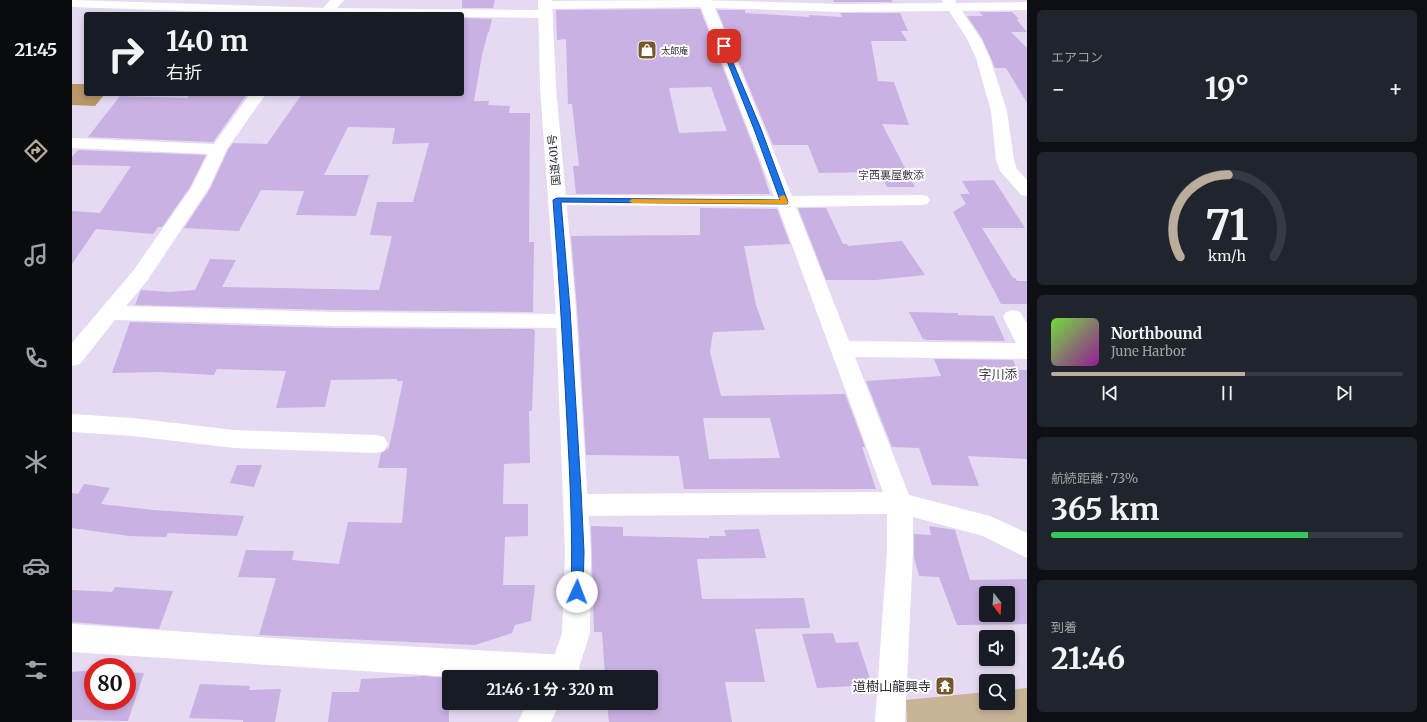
<!DOCTYPE html>
<html lang="ja">
<meta charset="utf-8">
<style>
:root{--surface:#171b24;--page:#20242c;--text:#f1f3f6;--muted:#9ea1a6;--line:#363941;--accent:#baad9b}
body{margin:0;font-family:Merriweather,"Noto Sans JP",serif;background:var(--page);color:var(--text);height:100vh;display:flex;flex-direction:column;font-size:15px;white-space:nowrap}
*{box-sizing:border-box;margin:0}
p{font-size:13px;color:var(--muted)}
.icon{flex:none;width:22px;height:22px;fill:none;stroke:currentColor;stroke-width:2;stroke-linecap:round;stroke-linejoin:round}
.map{position:relative;flex:1;overflow:hidden}
.panel{display:flex;flex-direction:column;gap:10px;padding:10px;background:#0d0f14;width:400px}
.panel>*{flex:none}
.guide{position:absolute;left:12px;top:12px;width:380px;height:84px;border-radius:4px;box-shadow:0 2px 6px #0003;background:#171b24;color:var(--text);overflow:hidden}
.needle{width:26px;rotate:163deg}
.tools{position:absolute;left:907px;top:586px;display:grid;gap:8px}
.tools a{display:grid;place-items:center;width:36px;height:36px;border-radius:4px;background:var(--surface);box-shadow:0 2px 6px #0003;font-size:20px}
.speed{position:absolute;left:12px;top:658px;display:flex;gap:8px;font-size:20px;font-weight:700;text-align:center}
.speed>*{display:grid;place-content:center;width:52px;height:52px;border-radius:50%;background:var(--surface);box-shadow:0 2px 6px #0003;line-height:1}
.speed .limit{border:6px solid #d22;background:#fff;color:#111}
.pin{position:absolute;display:grid;place-items:center;width:34px;height:34px;color:#fff;margin:-17px;border-radius:8px;box-shadow:0 2px 6px #0006}
.me{position:absolute;width:44px;margin:-22px;rotate:2deg;stroke-linejoin:round;filter:drop-shadow(0 0 3px #0008)}
.turn{display:flex;align-items:center;gap:14px;height:84px;padding:0 16px;font-size:18px}
.turn .icon{width:52px;height:52px;stroke-width:2.5}
.turn b{display:block;font-size:28px;line-height:34px}
.big{font-size:30px;font-weight:700;line-height:1.1}
.panel .widget{flex:1;display:flex;flex-direction:column;justify-content:center;gap:6px;min-width:0;padding:0 14px;border-radius:6px;background:var(--page)}
.panel .dial{align-items:center;gap:0}
.dial svg{height:104px;overflow:visible;fill:none;stroke:var(--line);stroke-width:7;stroke-linecap:round;text-anchor:middle}
.dial text{fill:var(--text);stroke:none}
.song{display:flex;align-items:center;gap:12px}
.cover{width:48px;height:48px;border-radius:6px;background:linear-gradient(135deg,hsl(100 70% 55%),hsl(300 70% 35%))}
.played{height:4px;border-radius:2px;background:linear-gradient(90deg,var(--accent) 55%,var(--line) 55%)}
.keys{display:flex;justify-content:space-around;direction:ltr}
.heat{display:flex;justify-content:space-between;align-items:center;font-size:22px;direction:ltr}
.charge{height:6px;border-radius:3px;background:linear-gradient(90deg,#34c759 73%,var(--line) 0)}
.trip{position:absolute;left:370px;top:670px;width:216px;height:40px;border-radius:4px;background:var(--surface);box-shadow:0 2px 6px #0003;font-weight:700;line-height:40px;text-align:center}
main{display:flex;flex:1;min-height:0}
.tabs{display:flex;flex-direction:column;width:72px;justify-content:space-around;align-items:center;background:#090b0e;color:var(--muted)}
.tabs .icon{width:28px;height:28px}
.tabs .active{color:var(--accent)}
.tabs b{font-size:18px;color:var(--text)}
.map>svg:first-child{display:block}
.green{fill:#c8b397}
.water{fill:#b89668}
.building{fill:#c9b1e3;fill-rule:evenodd}
.lines{fill:none;stroke-linecap:round;stroke-linejoin:round}
.minor{fill:#fff;fill-rule:evenodd}
.tertiary{fill:#fff;fill-rule:evenodd}
.trunk{fill:#fff;fill-rule:evenodd}
.route{fill:#1a73e8;stroke:#114b97}
.slow{fill:#f59e0b}
.labels{text-anchor:middle;dominant-baseline:central;stroke-width:4;stroke-linejoin:round;paint-order:stroke}
.far-poi-label{font-size:9px;fill:#2f2b34;stroke:#fff;text-anchor:start}
.street-label{font-size:11px;fill:#2f2b34;stroke:#fff}
.far-quarter-label{font-size:11px;fill:#463d50;stroke:#fff}
.quarter-label{font-size:13px;fill:#463d50;stroke:#fff}
.near-poi-label{font-size:13px;fill:#2f2b34;stroke:#fff;text-anchor:end}
</style>
<main>
<nav class="tabs">
<b>21:45</b>
<svg class="icon active" aria-label="directions" viewBox="0 0 24 24"><path d="M12 3l9 9-9 9-9-9zM9 14v-3h6M13 9l2 2-2 2"/></svg>
<svg class="icon" aria-label="music" viewBox="0 0 24 24"><path d="M9 18V5l10-2v13"/><circle cx="6" cy="18" r="3"/><circle cx="16" cy="16" r="3"/></svg>
<svg class="icon" aria-label="phone" viewBox="0 0 24 24"><path d="M5 4h4l2 5-3 2q2 4 5 5l2-3 5 2v4C11 20 4 13 5 4z"/></svg>
<svg class="icon" aria-label="climate" viewBox="0 0 24 24"><path d="M12 3v18M4 7l16 10M4 17L20 7"/></svg>
<svg class="icon" aria-label="car" viewBox="0 0 24 24"><path d="M5 17H2v-5l4-1 3-4h7l3 4 3 1v5h-3M9 17h6M6 11h13"/><circle cx="7" cy="17" r="2"/><circle cx="17" cy="17" r="2"/></svg>
<svg class="icon" aria-label="filters" viewBox="0 0 24 24"><path d="M4 7h16M4 17h16"/><circle cx="9" cy="7" r="2"/><circle cx="15" cy="17" r="2"/></svg>
</nav>
<div class="map">
<svg width="955" height="722" viewBox="0 0 955 722">
<rect width="100%" height="100%" fill="#e5daf1"/>
<path class="green" d="M955 688V722H835L834 700 914 692V703H936V690Z"/>
<path class="water" d="M0 84H14V94H33L23 106 0 105Z"/>
<path class="building" d="M390 0H423L421 8H390Z
M761 0H819L821 2H762Z
M628 9 688 164 698 194H504L501 166H507L500 104H496L494 39 485 40 484 10ZM639 87 655 131 607 133 597 88Z
M645 10H673V13L737 17V15L770 17 768 13H828L836 31H829L835 41H799L806 81 822 82 837 125 810 124 843 187H815L810 177H807L805 172 747 173 736 145H701Z
M907 12H940L947 19 945 20 955 32H939L955 48V103L934 68H923L910 38 895 16H911Z
M390 18 420 19 417 32H416L410 55 402 101H417L416 105 438 106 437 113H458L457 242H462L461 312 263 310 63 305 69 290 98 292 123 290 138 259 164 260 150 287 307 290 320 236 298 235 305 202H341L357 143 320 144 323 128 276 127 252 175H297L284 216 224 215 232 191 189 190 167 231 112 228 138 189 156 150 161 143 195 144 230 94H390Z
M118 94H175L141 142 16 137 48 96 115 98Z
M6 150 134 155 118 187 90 227H86L81 234 24 229 0 264V211L28 213 59 166 0 165V157Z
M922 180 953 228H910L941 278H943L945 281H955V304H929L881 212 894 204 888 194H898L890 181Z
M628 208 705 209 718 244 672 246 684 305 693 330 641 332 638 352 649 396 773 394 793 447H790L804 489H612L607 456 514 455 506 321 499 236 628 235ZM631 418H698L708 458 637 459Z
M726 208H754L771 244H775L776 246 830 241 853 275 804 280H754Z
M837 312 886 313V315L922 316 933 341 855 340 851 339Z
M58 322 263 328 461 329 463 331 460 411H457L458 463 432 464 431 504H456V536L433 537 431 585H463L459 621 443 625 440 633 403 645 187 635 204 578 166 577 174 550 222 551 220 560 267 564 276 522 330 523 335 468H306L309 453 317 448 331 381H325V379L259 380 253 407 204 408 214 371 145 369 142 375 88 372 40 373Z
M862 359 941 360 945 370H955V459L896 456 907 486 860 485 847 448 820 447 794 381 869 376Z
M165 465H190L182 487 158 483Z
M12 484 38 488 29 504 81 510 172 516 165 536 96 533 94 537 57 536 0 528V493L6 494Z
M519 526 551 527V536L637 538V536H654L652 530 687 529 694 558 625 559 630 599 732 598 738 628 683 629 693 682H653L660 722H537L535 703H579V677H533L530 632H522Z
M857 526 883 530 898 580 955 579V624L885 625 867 577 847 576 842 557V534L859 535ZM914 593H936V615H914Z
M43 587 101 591 87 629 0 622V590L40 592Z
M761 633 764 643 786 642 800 685 745 688 730 634Z
M21 670V701H55V672L72 673 56 721 0 720V672Z
M351 676 377 678V722H256L260 692H287L289 679Z
M128 684 178 686 177 690 209 689 203 722H171V720L117 718Z"/>
<g class="lines">
<path class="minor" d="M258 0H272L260 14H246Z
M626 0 770 4 871 3 869 0H883L884 3 955 2V10L890 11 909 39 918 58 935 111 942 160 945 169 955 180V196L949 195 928 171 924 160 919 111 904 58 895 39 877 11 770 12 643 8 720 196 849 195 855 196 858 200 855 204 849 205 724 207 777 341 944 343 931 317 934 312 941 310 948 312 955 323V359L783 357 837 495 918 516 955 533V558L911 536 841 517V552L833 722H803L815 552V514L505 516 496 513 492 505 496 497 505 494 811 492 706 207 485 205 479 204 476 200 479 196 485 195 702 196Z
M178 94H194L155 149 137 188 75 281 54 306 263 312 494 314 501 316 505 321 501 326 494 328 263 326 43 320 8 364 0 366V343L61 271 119 188 136 154 0 148V138L142 144Z
M0 414 61 418 162 430 304 435 312 437 316 444 312 451 304 453 162 448 61 436 0 432Z
M0 624 259 642 493 655 503 659 508 669 504 677H383L0 652Z"/>
<path class="tertiary" d="M0 0 254 8 474 10 479 11 481 14 479 17 474 18 390 17V14H197L0 7Z
M635 0 640 1 642 4 640 7 473 9 468 8 466 5 468 2 473 1Z"/>
<path class="trunk" d="M466 0H480L484 87 503 296 519 552 518 633 504 677H473L480 662 490 633 493 552 483 296 468 87Z
M455 703H488L479 722H446Z"/>
</g>
<path class="route" d="M652 44 654 46 689 129 716 202 715 204 489 202 498 309 509 490 512 552 511 592 509 596 505 598 501 596 499 592C501 536 498 479 495 422 491 348 487 274 481 200L485 198 708 200 682 129 649 46Z"/>
<path class="slow" d="M711 195 713 196 716 202 715 204 560 203 557 201 560 199 708 200 707 197Z"/>
<defs>
<g id="shop-square" transform="scale(1)"><rect x="-9" y="-9" width="18" height="18" rx="4" fill="#76572c" stroke="#fff"/><path d="M-5-2.5h2.3a2.7 3.5 0 0 1 5.4 0H5L5.5 6h-11ZM-1.5-2.5h3a1.5 2.3 0 0 0-3 0Z" fill="#fff"/></g>
<g id="temple-square" transform="scale(1)"><rect x="-9" y="-9" width="18" height="18" rx="4" fill="#76572c" stroke="#fff"/><path d="M0-6L5-2H3V0L6.5 2.5H4V6H1.5V3h-3V6H-4V2.5H-6.5L-3 0V-2H-5Z" fill="#fff"/></g>
</defs>
<g fill-rule="evenodd">
<use href="#shop-square" x="575" y="50"/>
<use href="#temple-square" x="873" y="686"/>
</g>
<g class="labels">
<g class="far-poi-label">
<text x="589" y="50">太郎庵</text>
</g>
<g class="street-label">
<text transform="translate(482 160) rotate(-95)">国道401号</text>
</g>
<g class="far-quarter-label">
<text x="819" y="175">字西裏屋敷添</text>
</g>
<g class="quarter-label">
<text x="926" y="374">字川添</text>
</g>
<g class="near-poi-label">
<text x="859" y="686">道樹山龍興寺</text>
</g>
</g>
</svg>
<div class="tools">
<a><svg class="needle" viewBox="-14 -14 28 28"><path d="M0-13l5 13h-10z" fill="#e53935"/><path d="M0 13l5-13h-10z" fill="#9ea1a6"/></svg></a>
<a><svg class="icon" aria-label="sound" viewBox="0 0 24 24"><path d="M4 9h4l5-4v14l-5-4H4zM17 9q2 3 0 6"/></svg></a>
<a><svg class="icon" aria-label="search" viewBox="0 0 24 24"><circle cx="10" cy="10" r="6"/><path d="M15 15l6 6"/></svg></a>
</div>
<div class="speed"><div class="limit">80</div></div>
<div class="pin" style="left:652px;top:46px;background:#d93025"><svg class="icon" aria-label="arrive" viewBox="0 0 24 24"><path d="M6 21V4h12l-3 4 3 4H6"/></svg></div>
<svg class="me" style="left:505px;top:592px" viewBox="-20 -20 40 40"><circle r="19" fill="#fff"/><path d="M0-13L10 11 0 6-10 11z" fill="#1a73e8"/></svg>
<div class="trip">21:46 · 1 分 · 320 m</div>
<div class="guide">
<div class="turn"><svg class="icon" aria-label="right" viewBox="0 0 24 24"><path d="M7 20v-9h11M14 6l5 5-5 5"/></svg><div><b>140 m</b>右折</div></div>
</div>
</div>
<section class="panel">
<div class="widget"><p>エアコン</p>
<div class="heat"><a>−</a><b class="big">19°</b><a>+</a></div>
</div>
<div class="widget dial"><svg viewBox="0 0 100 80">
<path d="M14 69A42 42 0 1 1 86 69"/>
<path d="M14 69A42 42 0 0 1 51 6" stroke="#baad9b"/>
<text x="50" y="56" font-size="32" font-weight="700">71</text>
<text x="50" y="72" font-size="11">km/h</text>
</svg></div>
<div class="widget">
<div class="song"><i class="cover"></i><div><b>Northbound</b><p>June Harbor</p></div></div>
<div class="played"></div>
<div class="keys"><svg class="icon" aria-label="previous" viewBox="0 0 24 24"><path d="M18 5L8 12l10 7zM5 5v14"/></svg><svg class="icon" aria-label="pause" viewBox="0 0 24 24"><path d="M8 5v14M16 5v14"/></svg><svg class="icon" aria-label="next" viewBox="0 0 24 24"><path d="M6 5l10 7-10 7zM19 5v14"/></svg></div>
</div>
<div class="widget"><p>航続距離 · 73%</p><b class="big">365 km</b><div class="charge"></div></div>
<div class="widget"><p>到着</p><b class="big">21:46</b></div>
</section>
</main>
